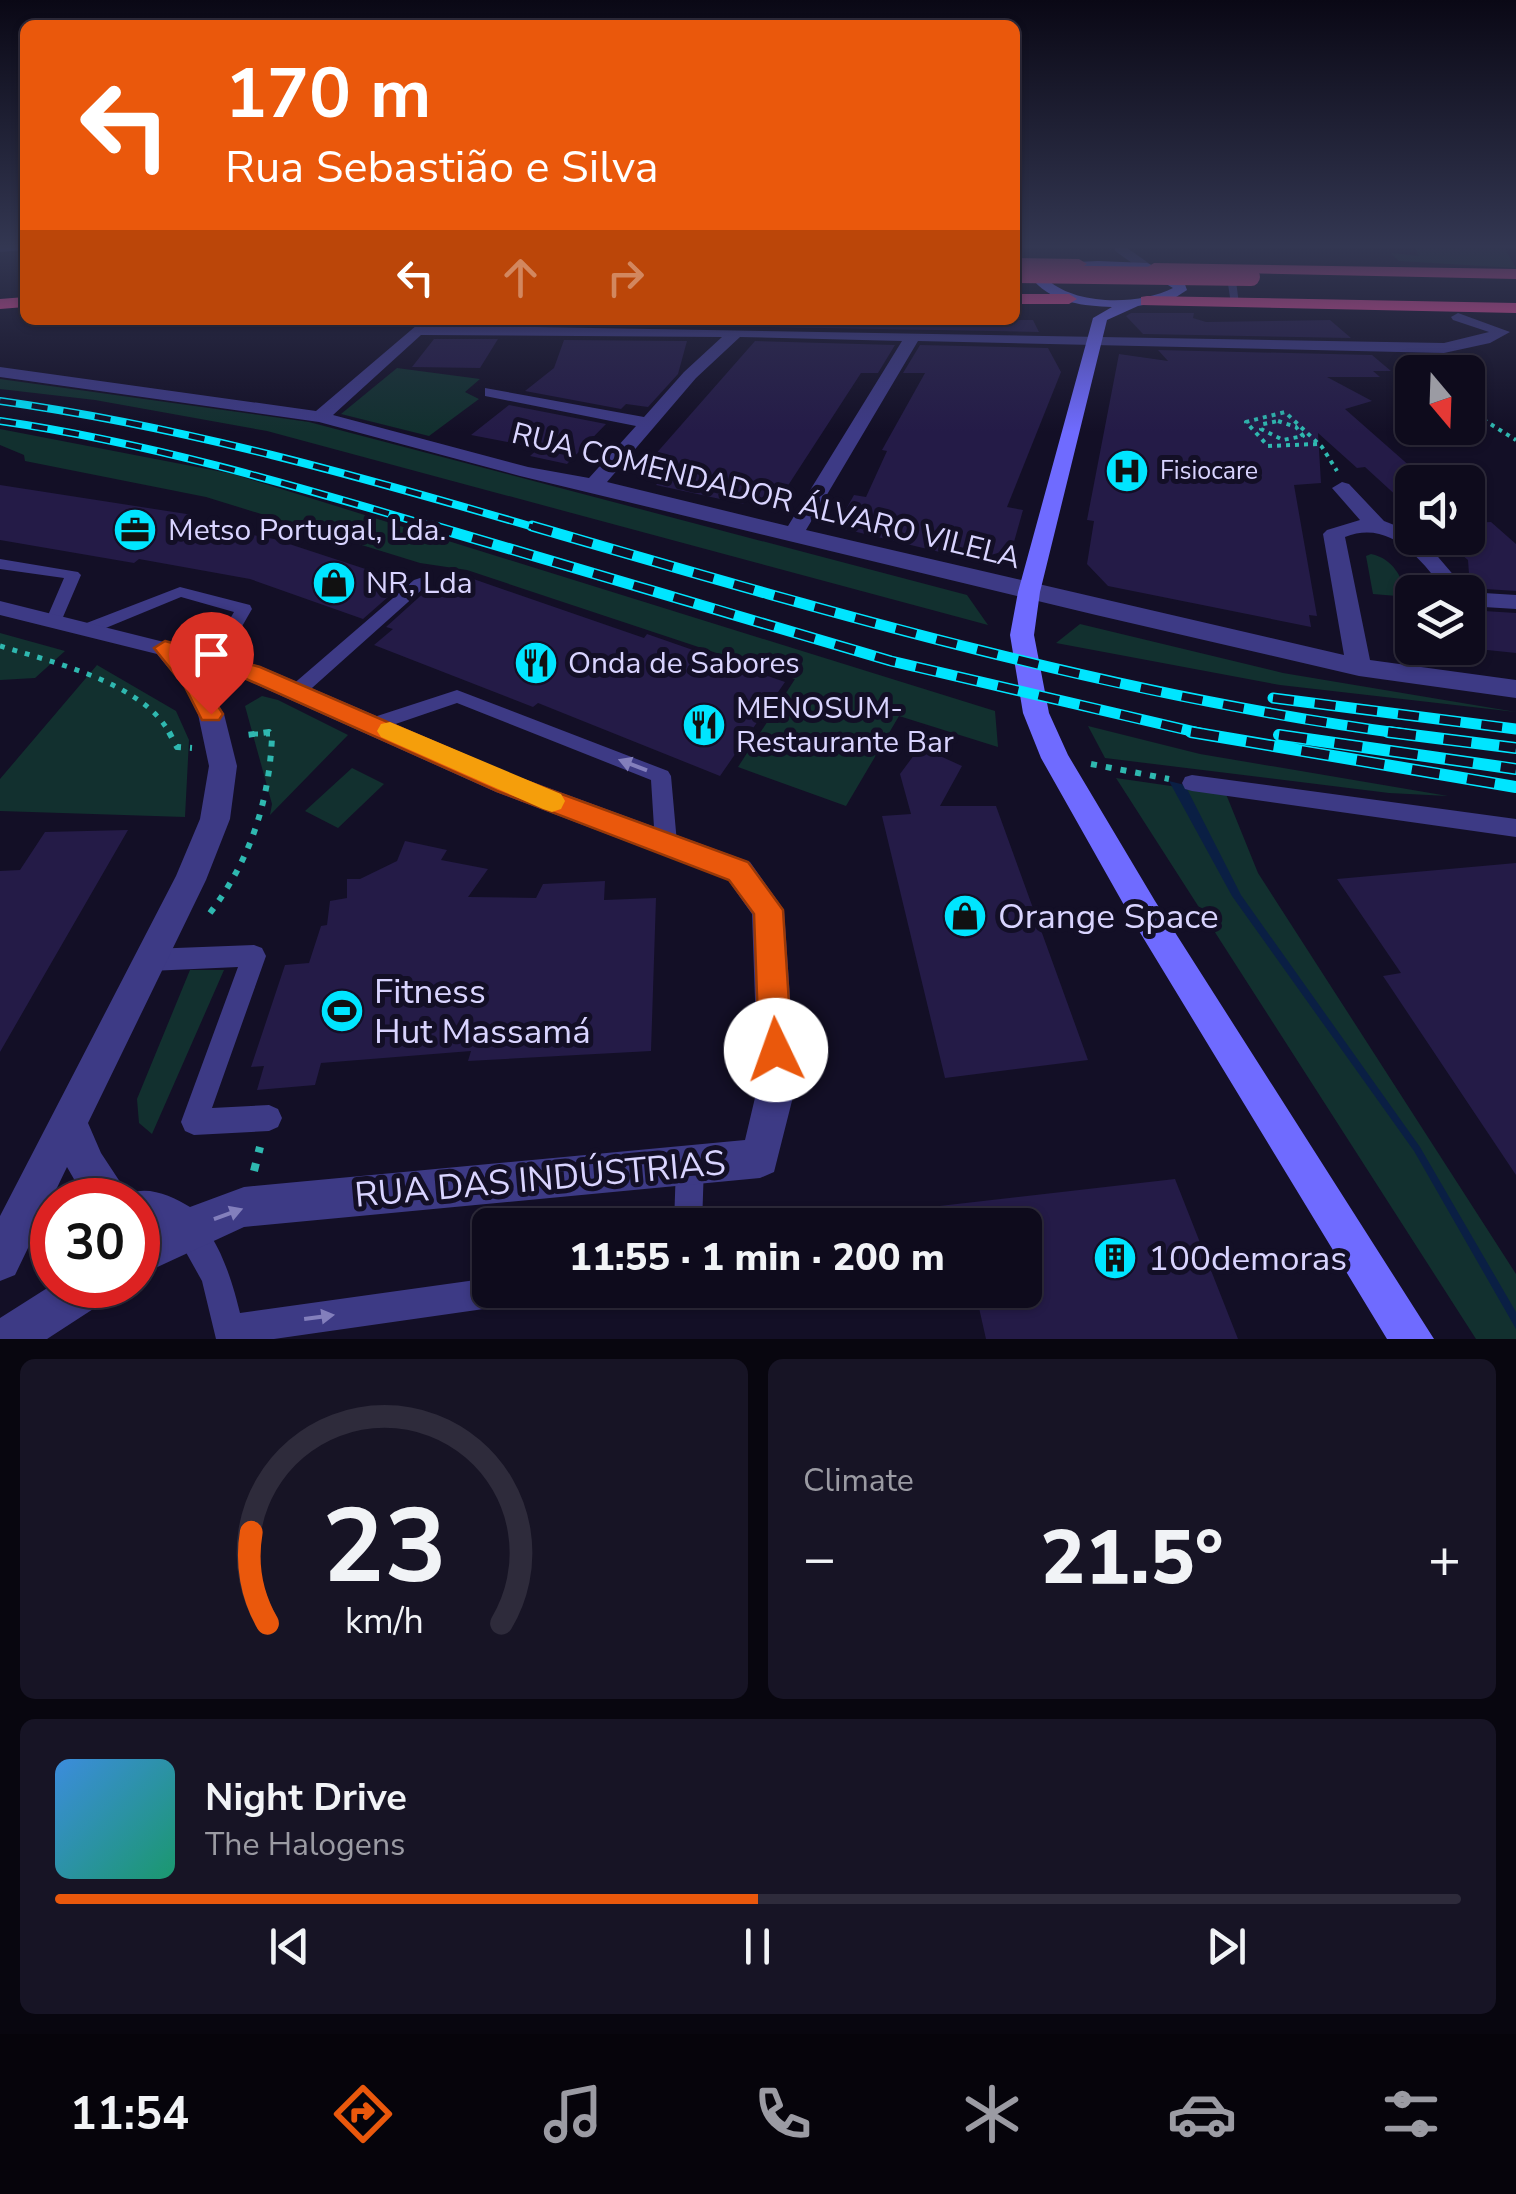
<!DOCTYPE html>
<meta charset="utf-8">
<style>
:root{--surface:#0e0b1c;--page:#171425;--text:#f1f3f6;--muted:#9b9ba3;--line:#2e2b3b;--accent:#ea580c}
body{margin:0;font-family:"Nunito Sans",sans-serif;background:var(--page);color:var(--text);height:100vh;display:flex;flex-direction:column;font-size:38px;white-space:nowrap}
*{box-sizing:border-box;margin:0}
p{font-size:32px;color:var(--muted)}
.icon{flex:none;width:55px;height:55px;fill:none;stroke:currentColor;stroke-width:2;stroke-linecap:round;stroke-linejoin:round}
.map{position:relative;height:1339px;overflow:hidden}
.drawer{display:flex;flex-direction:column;gap:20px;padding:20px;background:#08060f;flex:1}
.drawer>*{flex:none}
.top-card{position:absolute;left:20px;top:20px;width:1000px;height:305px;border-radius:15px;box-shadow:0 2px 8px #0004,0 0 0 2px var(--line);background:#ea580c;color:#fff;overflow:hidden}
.needle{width:65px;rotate:161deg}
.tools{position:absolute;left:1395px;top:355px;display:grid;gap:20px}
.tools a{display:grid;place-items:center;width:90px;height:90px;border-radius:15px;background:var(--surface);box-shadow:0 2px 8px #0004,0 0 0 2px var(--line);font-size:50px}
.speed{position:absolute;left:30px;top:1178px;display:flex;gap:20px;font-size:50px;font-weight:700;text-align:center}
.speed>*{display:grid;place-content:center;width:130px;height:130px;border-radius:50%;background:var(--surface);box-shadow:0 2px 8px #0004,0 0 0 2px var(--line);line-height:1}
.speed .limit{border:15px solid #d22;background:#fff;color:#111}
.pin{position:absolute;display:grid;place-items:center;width:85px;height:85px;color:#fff;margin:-102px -42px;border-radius:50% 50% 50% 0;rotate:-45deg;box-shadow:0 0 10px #0007}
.pin .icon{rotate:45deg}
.me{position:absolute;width:110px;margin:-55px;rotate:357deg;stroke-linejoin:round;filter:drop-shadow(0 0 8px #0008)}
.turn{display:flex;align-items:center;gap:35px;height:210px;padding:0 40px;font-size:45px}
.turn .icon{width:130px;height:130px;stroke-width:2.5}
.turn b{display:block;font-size:70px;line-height:85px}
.lanes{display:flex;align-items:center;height:95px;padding:0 40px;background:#0003;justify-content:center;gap:50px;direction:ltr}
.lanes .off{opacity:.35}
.big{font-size:75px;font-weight:800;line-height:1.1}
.drawer .widget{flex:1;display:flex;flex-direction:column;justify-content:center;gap:15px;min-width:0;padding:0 35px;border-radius:15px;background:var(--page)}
.drawer .dial{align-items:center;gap:0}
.dial svg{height:260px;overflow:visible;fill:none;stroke:var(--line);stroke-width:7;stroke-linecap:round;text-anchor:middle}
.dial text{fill:var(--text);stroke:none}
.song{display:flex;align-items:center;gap:30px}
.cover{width:120px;height:120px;border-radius:15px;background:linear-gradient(135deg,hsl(210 70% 55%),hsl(160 70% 35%))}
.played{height:10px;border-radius:5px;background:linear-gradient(90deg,var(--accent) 50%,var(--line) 50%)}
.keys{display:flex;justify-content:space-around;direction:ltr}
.heat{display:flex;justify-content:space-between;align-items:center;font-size:55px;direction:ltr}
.drawer .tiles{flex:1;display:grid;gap:20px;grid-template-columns:1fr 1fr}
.widget:last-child{grid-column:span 2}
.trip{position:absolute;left:472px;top:1208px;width:570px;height:100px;border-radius:15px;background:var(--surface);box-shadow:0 2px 8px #0004,0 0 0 2px var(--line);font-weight:800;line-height:100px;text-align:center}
.tabs{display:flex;height:160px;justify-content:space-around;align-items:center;background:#06040b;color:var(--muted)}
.tabs .icon{width:70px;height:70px}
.tabs .current{color:var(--accent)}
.tabs b{font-size:45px;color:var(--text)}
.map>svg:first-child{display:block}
.green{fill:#12302f}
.water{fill:#0a1f44}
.building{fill:#241b47}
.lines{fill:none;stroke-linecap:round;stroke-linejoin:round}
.path-far3{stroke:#2fb8b0;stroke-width:4;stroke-dasharray:4 5;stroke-linecap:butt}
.path-far2{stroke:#2fb8b0;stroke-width:5;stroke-dasharray:5 8;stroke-linecap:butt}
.path-far1{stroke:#2fb8b0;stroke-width:6;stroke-dasharray:6 9;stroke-linecap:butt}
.path{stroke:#2fb8b0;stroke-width:8;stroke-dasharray:8 11;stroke-linecap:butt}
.lane{fill:#3d3a85;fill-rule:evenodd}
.street{fill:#3d3a85;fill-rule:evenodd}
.secondary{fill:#6f6bff;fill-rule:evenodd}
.highway{fill:#ff4fa3;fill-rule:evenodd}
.rail-far2-casing{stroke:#00e5ff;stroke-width:8}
.rail-far1-casing{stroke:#00e5ff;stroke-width:11}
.rail-casing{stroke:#00e5ff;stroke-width:12}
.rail-far2{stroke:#130f26;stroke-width:5;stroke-dasharray:16;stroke-linecap:butt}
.rail-far1{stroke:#130f26;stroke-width:8;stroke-dasharray:21;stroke-linecap:butt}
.rail{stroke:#130f26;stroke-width:9;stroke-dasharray:28;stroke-linecap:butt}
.highway-bridge{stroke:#ff4fa3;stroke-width:18}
.oneway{fill:#837fbc}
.route{fill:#ea580c;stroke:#983908;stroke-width:2.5}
.slow{fill:#f59e0b}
.labels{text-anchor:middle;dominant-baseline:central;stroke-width:10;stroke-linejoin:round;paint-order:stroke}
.far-poi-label{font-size:25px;fill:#d9d4ff;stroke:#130f26;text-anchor:start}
.street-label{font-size:30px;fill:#d9d4ff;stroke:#130f26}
.poi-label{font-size:30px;fill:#d9d4ff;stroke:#130f26;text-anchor:start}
.near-poi-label{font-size:35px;fill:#d9d4ff;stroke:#130f26;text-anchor:start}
.near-street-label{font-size:35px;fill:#d9d4ff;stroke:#130f26}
</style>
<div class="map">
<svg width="1516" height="1339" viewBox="0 0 1516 1339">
<rect width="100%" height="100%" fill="#130f26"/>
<path class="green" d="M1413 245H1503L1516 268 1399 261 1391 253 1419 256Z
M397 368 480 379 465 392 479 399 429 436 341 414Z
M0 379 309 422 967 595 988 625 267 431 95 400 0 389Z
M0 429 233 474 995 711 998 747 899 716 846 806 738 767 795 679 467 570 420 563 206 497 25 461 24 455 0 445Z
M1371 554C1394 559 1401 577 1409 597L1373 594 1366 556Z
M1080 624 1283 673 1516 712 1280 685 1056 643Z
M0 633 65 651 35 678 0 680Z
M97 665 176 711 189 740 185 817 0 811V779Z
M262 696 278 700 348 735 270 815 272 804 245 706Z
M1088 726 1200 754 1448 796 1389 793 1105 758Z
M352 768 384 784 338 828 305 811Z
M1116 778 1226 794 1258 873 1516 1274V1339H1476Z
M190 970H224L152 1134 139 1123 137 1099Z"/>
<path class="water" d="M1169 781 1185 785 1241 895 1420 1147 1516 1312V1329L1414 1151 1232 896Z"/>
<path class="building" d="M1131 313H1194L1193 318 1206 322 1330 320 1351 338 1143 334 1126 316Z
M574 320H693L691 326 572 324Z
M773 320H1033L1039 332 767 327Z
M434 339H498L480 368 412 367Z
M564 340 687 341 678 374 648 407 626 404 621 409 525 391 554 368Z
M755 341 895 345 878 373H861L776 504 748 497 743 504 656 485 663 477 639 473Z
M920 345 1048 348 1061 372 1007 507 1023 510 1012 549 973 560 836 527 854 495 866 497 887 451 882 450 925 373H903Z
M1158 350 1372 355 1391 371H1373L1380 377H1327L1372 401 1345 409 1412 468V510L1365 467 1357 468 1318 433 1321 483 1294 485 1317 616 1309 615 1311 627 1108 586 1087 564 1094 521 1087 520 1119 354 1168 361Z
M509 405 606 424 567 464 530 456 539 448 471 435Z
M0 485 193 515 185 522 274 539 405 582 363 619 250 579 139 559 134 563 0 540Z
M1491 522 1516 544V591L1470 588 1468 560 1442 538H1468V523Z
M459 574 644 638 647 634 785 682 720 776 538 703 533 707 374 645 393 629 386 627 427 590 437 593Z
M1468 610 1516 613V653L1468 648Z
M920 747 962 766 940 806H996L1088 1060 945 1078 882 816 911 814 900 774Z
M128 830 46 972 0 1052V871L20 870 45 832Z
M405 841 447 850 441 860 488 869 468 897 536 898 543 884 605 881 604 900 656 898 651 1051 468 1061 471 1051 321 1063 315 1085 257 1090 264 1066 251 1067 285 965 309 963 321 926 327 925 330 901 347 898V879H360L397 861Z
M1516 863V1175L1383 976 1401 973 1337 879Z
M1175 1179 1238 1339H986L975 1290H1025V1225H923L922 1208Z"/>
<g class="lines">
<path class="path-far3" d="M1468 410 1516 440
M1278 421 1296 427 1303 436 1283 440 1261 429 1263 424Z
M1317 444 1268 446 1246 422 1285 412 1322 447 1337 471"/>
<path class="path-far2" d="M0 646C52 662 144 683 170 734
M253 734H270"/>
<path class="path-far1" d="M169 732 177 747 192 748
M1091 764 1169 779
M210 913C250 860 269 803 272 737L269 732 246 735"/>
<path class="path" d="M254 1171 260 1147"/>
<path class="lane" d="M1213 271H1219L1236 281 1239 304H1231L1228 284 1213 275Z
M0 559 78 572 81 575 60 624H48L46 620 64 578 0 569Z
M420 578 426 580 428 583 426 586 303 696H291L288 691 291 686 414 580Z
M180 587 250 605 252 609 221 663H209L206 659 234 612 181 597 96 632H84L82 628 84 624Z
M457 690 668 771 671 776 677 843 673 849 666 852 659 849 655 843 651 780 457 703 375 731 368 729 366 724 368 719Z
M1192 775 1516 819V837L1192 791 1185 789 1182 783 1185 777Z
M254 945 262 948 266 956 212 1108 269 1105 278 1109 282 1118 278 1127 269 1131 194 1135 185 1131 181 1122 238 967 150 971 142 968 138 960 142 952 150 949Z
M690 1151 700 1155 704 1165 702 1225H674L676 1165 680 1155Z
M188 1214C217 1227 233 1284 240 1313L490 1278V1290H526L522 1301 511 1305 274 1339H216L202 1281 173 1229 178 1219Z"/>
<path class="street" d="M0 245H25V250L0 252Z
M1115 245H1123L1154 267 1142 270 1115 251Z
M1458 313 1510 332 1490 343 1444 353 918 341 806 530 1344 655 1323 534 1327 530 1360 520 1332 488 1342 482 1349 484 1384 521 1412 532V538L1427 544 1468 592 1516 595V609L1468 606V592H1446C1421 559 1390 519 1345 537L1370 660 1516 680V698L1359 676 1096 615 520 476 319 422 0 377V367L316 411 417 325 1444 343 1489 332 1453 320 1451 317ZM421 335 722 337 684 372 644 417 485 388V396L636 426 589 478 528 467 333 415ZM740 337 902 341 788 526 607 482 696 378Z
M0 601 260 666 516 776 750 862 784 910 796 1085 774 1172 760 1178 244 1227 138 1276V1200H86L67 1167 15 1275 0 1281V1216L176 876 200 819 209 766 198 714 185 688 157 654 0 615ZM193 664 242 678 496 792 728 880 752 914 758 1085 745 1140 244 1187 190 1207C172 1196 148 1185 128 1194L101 1153 88 1123 206 880 230 819 237 766 224 714Z
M52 1285H114L107 1300 47 1339H0V1318Z"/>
<path class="secondary" d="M1098 261 1147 263 1183 279 1187 290 1173 299 1138 306 1107 320 1040 592 1034 635 1049 713 1068 755 1155 901 1434 1339H1387L1133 921 1041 758 1023 713 1010 635 1018 592 1093 318 1112 307C1084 306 1054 303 1034 281L1038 269 1054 263ZM1098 269 1144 271 1173 288C1140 305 1077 306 1048 280L1049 274Z"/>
<path class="highway" d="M1015 258 1079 259 1087 264 1079 269 1015 268Z
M1154 263 1516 269V279L1148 271 1146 268Z
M1015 294H1069L1077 299 1069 304H1015Z
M1147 296 1516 303V313L1141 305V297Z
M25 297V307L0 309V299Z"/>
<g class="rail-far2-casing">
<path id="rail-far2" d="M0 401C185 427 362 477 540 529
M0 421C151 443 295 486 441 529"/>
</g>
<g class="rail-far1-casing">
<path id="rail-far1" d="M432 526 891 661 1204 734
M532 526C818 609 1109 695 1405 734
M1273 698 1516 729"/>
</g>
<g class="rail-casing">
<path id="rail" d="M1191 732 1516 787
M1388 732 1516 748
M1279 735 1516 769"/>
</g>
<use href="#rail-far2" class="rail-far2"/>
<use href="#rail-far1" class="rail-far1"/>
<use href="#rail" class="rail"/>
<path class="highway-bridge" d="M1015 274 1251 277"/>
</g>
<defs><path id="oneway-solid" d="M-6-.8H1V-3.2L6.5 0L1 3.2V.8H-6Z" transform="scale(2.5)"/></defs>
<g class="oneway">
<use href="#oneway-solid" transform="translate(633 765) rotate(-159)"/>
<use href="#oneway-solid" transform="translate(228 1214) rotate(-20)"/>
<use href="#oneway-solid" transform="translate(319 1317) rotate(-8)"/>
</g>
<linearGradient id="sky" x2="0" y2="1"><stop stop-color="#0a0815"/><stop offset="0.57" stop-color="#333752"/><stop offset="1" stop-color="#333752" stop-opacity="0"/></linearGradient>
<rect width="1516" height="432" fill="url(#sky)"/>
<path class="route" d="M165 641 260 667 515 777 748 862 783 910 792 1050 787 1061 776 1066 764 1061 759 1050 754 914 729 880 497 791 244 678 190 663 223 714 219 720H202L185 687 154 648Z"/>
<path class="slow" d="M390 722 561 794 565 801 561 809 552 812 543 809 381 737 377 731 381 724Z"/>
<defs>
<g id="hospital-disc" transform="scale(2.25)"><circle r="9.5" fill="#00e5ff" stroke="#130f26"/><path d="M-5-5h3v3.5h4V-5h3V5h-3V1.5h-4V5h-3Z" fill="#111"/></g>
<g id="office-disc" transform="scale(2.25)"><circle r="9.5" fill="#00e5ff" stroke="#130f26"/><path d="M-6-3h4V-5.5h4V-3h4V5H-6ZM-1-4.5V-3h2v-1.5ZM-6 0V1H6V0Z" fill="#111"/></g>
<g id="shop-disc" transform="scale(2.25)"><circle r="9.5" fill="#00e5ff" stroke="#130f26"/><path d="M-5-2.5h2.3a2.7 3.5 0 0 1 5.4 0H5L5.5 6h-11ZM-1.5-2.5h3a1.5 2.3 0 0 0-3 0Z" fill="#111"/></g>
<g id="restaurant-disc" transform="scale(2.25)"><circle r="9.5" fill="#00e5ff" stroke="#130f26"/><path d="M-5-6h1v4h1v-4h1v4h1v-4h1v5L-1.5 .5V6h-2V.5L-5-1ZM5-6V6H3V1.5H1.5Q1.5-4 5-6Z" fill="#111"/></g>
<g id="stadium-disc" transform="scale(2.25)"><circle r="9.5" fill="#00e5ff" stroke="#130f26"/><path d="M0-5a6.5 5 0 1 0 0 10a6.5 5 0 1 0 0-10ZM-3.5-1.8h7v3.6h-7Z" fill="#111"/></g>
<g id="building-disc" transform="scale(2.25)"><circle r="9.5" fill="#00e5ff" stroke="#130f26"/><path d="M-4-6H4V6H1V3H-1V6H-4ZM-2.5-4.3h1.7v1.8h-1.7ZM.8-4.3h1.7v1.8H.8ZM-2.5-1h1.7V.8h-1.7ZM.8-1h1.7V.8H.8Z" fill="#111"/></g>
</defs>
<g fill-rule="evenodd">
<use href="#hospital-disc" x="1127" y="471"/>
<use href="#office-disc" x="135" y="530"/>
<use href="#shop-disc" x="334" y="583"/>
<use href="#restaurant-disc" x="536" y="663"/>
<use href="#restaurant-disc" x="704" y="725"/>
<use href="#shop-disc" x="965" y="916"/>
<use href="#stadium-disc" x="342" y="1011"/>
<use href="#building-disc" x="1115" y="1258"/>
</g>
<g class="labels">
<g class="far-poi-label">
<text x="1160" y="471">Fisiocare</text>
</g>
<g class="street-label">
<text transform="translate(766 496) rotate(14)">RUA COMENDADOR ÁLVARO VILELA</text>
</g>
<g class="poi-label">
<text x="168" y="530">Metso Portugal, Lda.</text>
<text x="366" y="583">NR, Lda</text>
<text x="568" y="663">Onda de Sabores</text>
<text x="736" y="708">MENOSUM-<tspan x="736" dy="34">Restaurante Bar</tspan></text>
</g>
<g class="near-poi-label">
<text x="998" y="916">Orange Space</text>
<text x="374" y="991">Fitness<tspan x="374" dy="40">Hut Massamá</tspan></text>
<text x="1148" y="1258">100demoras</text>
</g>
<g class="near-street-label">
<text transform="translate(540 1179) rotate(-5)">RUA DAS INDÚSTRIAS</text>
</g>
</g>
</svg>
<div class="tools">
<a><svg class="needle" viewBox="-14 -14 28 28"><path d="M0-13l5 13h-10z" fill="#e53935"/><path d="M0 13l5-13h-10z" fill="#9b9ba3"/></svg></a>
<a><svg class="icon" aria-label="sound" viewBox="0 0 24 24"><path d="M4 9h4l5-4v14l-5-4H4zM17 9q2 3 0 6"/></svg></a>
<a><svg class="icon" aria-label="layers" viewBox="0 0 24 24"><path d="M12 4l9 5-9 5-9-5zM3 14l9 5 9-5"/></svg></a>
</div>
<div class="speed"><div class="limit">30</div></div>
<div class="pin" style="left:211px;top:714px;background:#d93025"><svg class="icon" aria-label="arrive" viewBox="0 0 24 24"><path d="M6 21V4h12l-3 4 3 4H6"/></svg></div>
<svg class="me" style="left:776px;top:1050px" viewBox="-20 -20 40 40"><circle r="19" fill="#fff"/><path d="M0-13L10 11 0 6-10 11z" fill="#ea580c"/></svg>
<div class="trip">11:55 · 1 min · 200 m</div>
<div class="top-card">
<div class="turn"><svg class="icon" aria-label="left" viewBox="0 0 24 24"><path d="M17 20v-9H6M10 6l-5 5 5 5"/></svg><div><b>170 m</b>Rua Sebastião e Silva</div></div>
<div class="lanes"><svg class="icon" aria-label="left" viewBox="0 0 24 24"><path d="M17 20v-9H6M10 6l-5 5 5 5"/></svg><svg class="icon off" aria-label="ahead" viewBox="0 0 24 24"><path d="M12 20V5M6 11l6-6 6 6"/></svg><svg class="icon off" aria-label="right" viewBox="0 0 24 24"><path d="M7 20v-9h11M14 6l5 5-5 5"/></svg></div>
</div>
</div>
<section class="drawer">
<div class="tiles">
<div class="widget dial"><svg viewBox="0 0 100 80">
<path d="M14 69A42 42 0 1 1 86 69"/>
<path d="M14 69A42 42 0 0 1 9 41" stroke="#ea580c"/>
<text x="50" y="56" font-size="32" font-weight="700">23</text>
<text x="50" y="72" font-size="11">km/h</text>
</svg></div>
<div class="widget"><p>Climate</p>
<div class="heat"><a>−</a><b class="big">21.5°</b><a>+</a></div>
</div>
<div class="widget">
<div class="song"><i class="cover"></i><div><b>Night Drive</b><p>The Halogens</p></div></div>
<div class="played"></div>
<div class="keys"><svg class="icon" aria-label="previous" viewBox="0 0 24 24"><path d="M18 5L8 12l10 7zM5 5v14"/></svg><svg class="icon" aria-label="pause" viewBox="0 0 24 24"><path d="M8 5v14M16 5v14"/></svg><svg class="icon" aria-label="next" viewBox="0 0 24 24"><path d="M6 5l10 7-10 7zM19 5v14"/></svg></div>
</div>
</div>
</section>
<nav class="tabs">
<b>11:54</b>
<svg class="icon current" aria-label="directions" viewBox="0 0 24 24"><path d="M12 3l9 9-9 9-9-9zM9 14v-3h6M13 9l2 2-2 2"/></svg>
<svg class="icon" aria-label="music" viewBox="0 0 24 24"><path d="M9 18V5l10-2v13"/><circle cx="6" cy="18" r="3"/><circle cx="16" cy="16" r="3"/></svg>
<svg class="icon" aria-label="phone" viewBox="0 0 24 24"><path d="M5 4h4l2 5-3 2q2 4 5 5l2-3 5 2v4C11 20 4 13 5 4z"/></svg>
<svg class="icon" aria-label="climate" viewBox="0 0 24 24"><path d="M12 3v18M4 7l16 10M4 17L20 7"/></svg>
<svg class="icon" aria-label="car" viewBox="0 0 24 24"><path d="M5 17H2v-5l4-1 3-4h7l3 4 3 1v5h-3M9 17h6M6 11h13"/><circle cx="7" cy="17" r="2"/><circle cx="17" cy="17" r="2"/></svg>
<svg class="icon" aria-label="filters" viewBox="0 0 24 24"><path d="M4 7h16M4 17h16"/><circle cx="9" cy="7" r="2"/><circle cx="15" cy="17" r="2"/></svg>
</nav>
